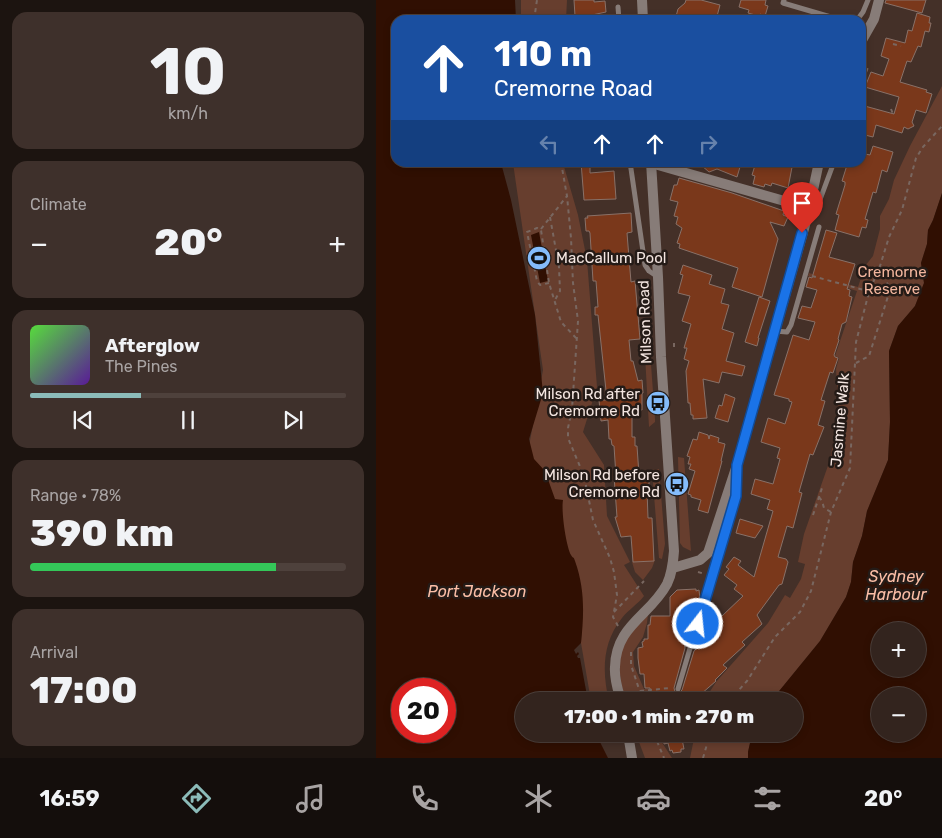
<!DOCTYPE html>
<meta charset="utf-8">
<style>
:root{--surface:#33241e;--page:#3e302b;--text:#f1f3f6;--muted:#a9a4a4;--line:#4e413c;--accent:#8bbbb9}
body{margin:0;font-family:Rubik,sans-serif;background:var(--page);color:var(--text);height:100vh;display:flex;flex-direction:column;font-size:19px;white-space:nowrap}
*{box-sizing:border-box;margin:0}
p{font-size:16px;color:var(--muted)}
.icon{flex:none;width:28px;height:28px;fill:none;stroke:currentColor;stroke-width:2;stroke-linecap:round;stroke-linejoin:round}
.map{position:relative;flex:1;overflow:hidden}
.drawer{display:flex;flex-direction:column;gap:12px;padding:12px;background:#1c1410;width:376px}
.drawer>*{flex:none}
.guide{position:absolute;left:15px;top:15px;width:475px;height:152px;border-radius:15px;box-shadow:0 2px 8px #0003,0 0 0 1px var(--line);background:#1a4fa0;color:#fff;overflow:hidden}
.controls{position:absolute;left:495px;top:622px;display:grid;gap:10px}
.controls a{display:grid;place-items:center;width:55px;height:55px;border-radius:50%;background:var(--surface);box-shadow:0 2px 8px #0003,0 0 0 1px var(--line);font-size:25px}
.speed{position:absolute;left:15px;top:678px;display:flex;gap:10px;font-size:25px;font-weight:700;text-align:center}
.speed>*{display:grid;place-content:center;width:65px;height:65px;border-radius:50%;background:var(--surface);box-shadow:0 2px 8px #0003,0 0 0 1px var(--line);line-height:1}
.speed .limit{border:8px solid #d22;background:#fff;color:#111}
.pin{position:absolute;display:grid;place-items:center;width:42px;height:42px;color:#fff;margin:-51px -21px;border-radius:50% 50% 50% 0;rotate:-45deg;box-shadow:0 0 5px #0007}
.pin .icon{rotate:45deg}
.me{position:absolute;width:55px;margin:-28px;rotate:16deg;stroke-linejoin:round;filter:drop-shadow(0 0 4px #0008)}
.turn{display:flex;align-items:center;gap:18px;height:105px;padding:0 20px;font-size:22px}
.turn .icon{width:65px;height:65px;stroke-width:2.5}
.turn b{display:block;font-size:35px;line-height:42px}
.lanes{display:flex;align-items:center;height:48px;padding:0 20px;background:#0003;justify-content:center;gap:25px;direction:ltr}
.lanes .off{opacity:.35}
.big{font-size:38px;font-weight:800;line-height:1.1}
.drawer .card{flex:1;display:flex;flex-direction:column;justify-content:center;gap:8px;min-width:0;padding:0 18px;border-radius:15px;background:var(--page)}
.drawer .dial{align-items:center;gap:0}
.dial b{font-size:65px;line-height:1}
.song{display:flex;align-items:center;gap:15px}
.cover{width:60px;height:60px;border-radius:8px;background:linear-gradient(135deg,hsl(110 70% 55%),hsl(270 70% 35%))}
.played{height:5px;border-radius:2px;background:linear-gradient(90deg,var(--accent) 35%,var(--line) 35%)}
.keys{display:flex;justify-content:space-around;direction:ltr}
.heat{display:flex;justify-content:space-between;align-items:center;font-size:28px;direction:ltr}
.charge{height:8px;border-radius:4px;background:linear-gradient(90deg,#34c759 78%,var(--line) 0)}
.trip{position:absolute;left:139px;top:692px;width:288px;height:50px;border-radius:25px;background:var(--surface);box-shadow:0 2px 8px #0003,0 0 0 1px var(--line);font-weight:800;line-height:50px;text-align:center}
.tabs{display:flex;height:80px;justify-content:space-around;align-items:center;background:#140e0c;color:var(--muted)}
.tabs .icon{width:35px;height:35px}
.tabs .on{color:var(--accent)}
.tabs b{font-size:22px;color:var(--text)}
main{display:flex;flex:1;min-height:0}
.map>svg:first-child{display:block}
.green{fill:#673e2e}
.water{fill:#300f02;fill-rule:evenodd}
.building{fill:#7a381b;stroke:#897168}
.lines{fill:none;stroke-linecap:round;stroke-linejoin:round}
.path{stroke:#796760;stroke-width:2;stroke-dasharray:4 4;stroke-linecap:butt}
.service{stroke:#877c78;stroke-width:5}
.minor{stroke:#877c78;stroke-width:10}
.route-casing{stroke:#114b97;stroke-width:12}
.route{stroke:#1a73e8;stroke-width:9}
.labels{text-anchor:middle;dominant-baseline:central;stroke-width:5;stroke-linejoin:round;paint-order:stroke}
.poi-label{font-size:15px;fill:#f4e6e1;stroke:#241b17;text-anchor:end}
.park-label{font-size:15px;fill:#f2b59d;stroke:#241b17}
.street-label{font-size:15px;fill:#f4e6e1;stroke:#241b17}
.water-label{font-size:16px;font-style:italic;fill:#fbbea6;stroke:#241b17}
</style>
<main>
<section class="drawer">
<div class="card dial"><b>10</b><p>km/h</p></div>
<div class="card"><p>Climate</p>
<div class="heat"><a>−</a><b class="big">20°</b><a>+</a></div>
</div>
<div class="card">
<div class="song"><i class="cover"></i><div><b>Afterglow</b><p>The Pines</p></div></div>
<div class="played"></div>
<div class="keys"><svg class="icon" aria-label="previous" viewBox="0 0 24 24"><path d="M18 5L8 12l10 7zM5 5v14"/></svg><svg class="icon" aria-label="pause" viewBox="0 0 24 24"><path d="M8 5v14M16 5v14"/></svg><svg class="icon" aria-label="next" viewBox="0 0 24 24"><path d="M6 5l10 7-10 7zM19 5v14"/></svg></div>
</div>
<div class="card"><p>Range · 78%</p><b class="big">390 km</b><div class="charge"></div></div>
<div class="card"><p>Arrival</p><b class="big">17:00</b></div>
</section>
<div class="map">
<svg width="566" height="758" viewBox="0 0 566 758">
<rect width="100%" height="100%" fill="#443028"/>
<path class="green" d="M145 0H191L190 20H145Z
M566 86V193L557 220 552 230 551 244 545 263 548 283 539 306 522 326 513 351 514 422 512 460 491 511 486 536 477 562 475 582 470 597 444 641 395 701H328L340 682 392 623 409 595 414 598 425 579 429 564 422 562 428 534 454 460 460 427 462 404 460 369 463 358 459 356 481 291 432 276 433 273 482 287 489 266 497 256 504 229V216L513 199 518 180 534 146Z
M137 163H187L202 215 211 260 221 387 207 432 228 465 231 516 254 562 248 565 268 596C262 604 252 610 246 618 226 643 226 672 233 701H215L205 643 206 624 149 468 167 370Z
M268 337H273L279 419V422L273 427Z
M302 457 308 458 315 551 307 547 304 543Z
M283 469 289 544 286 559 283 558 276 470Z
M279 560 276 568 267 580 259 572 256 562Z
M272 614 271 623 267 637 257 652 258 666 268 689 298 687V690L270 693 273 701H249C244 679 238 655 253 635 258 628 266 621 272 614Z
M260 734H283L285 741 296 758H269Z
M319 734H376L372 752V758H314Z"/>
<path class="water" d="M0 0H139L140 20H20V162L125 163 135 200 159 315 167 393 153 439 158 459 169 471 179 499 187 500C185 511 190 546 195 555 198 560 197 555 199 561 209 589 208 614 205 643L198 650 200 654 202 652 203 654 201 656 202 658H204L212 701H148V734H220L232 758H0ZM26 689H69V731H26Z
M566 193V758H372V752L376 734H418V701H395L444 641 470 597 475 582 477 562 486 536 491 511 512 460 514 422 513 351 522 326 539 306 548 283 545 263 551 244 552 230 557 220ZM541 631V669H504V631ZM541 696V734H504V696Z
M163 232 172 281 164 283 155 235Z"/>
<path class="building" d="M198 0H218V2L229 1 230 12 216 15 217 17 205 18V15L199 16Z
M310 0H325L344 5 340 20 330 17 329 20H299L302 9 309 3Z
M365 0H390L389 5 392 6 389 16 384 14 383 16 372 13 373 10 363 7Z
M510 0H550L546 13 509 3Z
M541 13 554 17 553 23H555L553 32 549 31 545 47 542 46 535 62 531 61 524 82 551 90 550 92 556 94 550 113 540 110 536 122 538 126 532 129 528 127 526 133 500 125 497 137 485 134V105L518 114 523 97 489 87 495 72 507 76 513 59 505 56 510 38 529 43 532 30 536 31Z
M497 146 517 152 511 172 506 170 500 193 497 192 489 219 492 220 490 228 486 227 483 237 459 230 463 215 460 214 469 185V182L466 181 472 162H485V153L494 155Z
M205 162H214V173L238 171 240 199 208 200Z
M325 162H352L351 163 364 167 361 177 341 169 333 172 325 165Z
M380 162 392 165 393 162H417L412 188 396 183 395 186 389 184 388 187 377 184 379 176 376 175Z
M303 178 356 193 408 211 407 215 412 217 408 226 394 222 402 239 386 297 356 287 362 268 303 248 304 244 301 243 306 228 300 224 302 217 298 216 302 202 294 200 298 185H301Z
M255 213 256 232 251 233 253 258 255 282 259 281 264 339 253 340 255 361H257L262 381 266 380 267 393H266V410H256V437H259V446H261L263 475 269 474 270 481H273V490H271L272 518H276L278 561 257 562 255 536 245 537 239 517H241L238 476H240L238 446 236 445 235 439H233L232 420 225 421 223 400H231L222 315H219V307H222L220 281H217L214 233 213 231H210L209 218H212L211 216Z
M450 230 461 233 453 257 479 264 471 289 474 290 473 296 476 297 470 322 466 324 462 339 463 340 458 355 459 357 462 358 457 373 454 372 445 400 449 401 442 425 448 427 437 455 434 454 423 492 426 493 417 528 411 526 402 557 410 559 412 562 406 584 403 585 381 615 386 624 366 642 369 645 347 665 351 668 339 680 340 681 317 701H276L274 688H269L268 674H264L262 658V648L267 647 266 642 268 641V639H272V625H274L275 616H294V597L301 590 320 589V591L323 590 324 599 320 612H315V625L306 616 309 648 298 688 299 692 303 693 306 690 318 651 329 641 323 634 324 631 335 621 329 614 330 610 335 605 346 616 367 596 358 589 361 585 348 575 353 569 350 567 358 557 365 561 362 565 378 577 397 511 391 509 394 500 375 494 379 479 397 484 404 459 401 458 404 448 385 442 392 418 409 424 416 402 413 401V399L398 395 417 335 433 340 439 322 422 318 426 306 435 308 441 290 430 287 433 277 436 278Z
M307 265 336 275 333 284 349 289 345 303 353 305 346 329 358 333 350 361 369 366 366 376 346 372 343 383 327 379 331 418 317 419V415H315L314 403H312L310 371 313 361 308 359 311 348H308L315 324 306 321 314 296 302 293 307 275 304 274Z
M383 297 394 301 382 338H383L381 346 369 342Z
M349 394 359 398 352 422 339 418 343 405 346 406Z
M323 432 332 435 333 439 334 435 343 438 342 442 349 444 345 461H346L332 513 322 510 325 500 315 497V495L312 494 319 471 313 469 315 464H312L314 457 311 456 317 439 321 440Z
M364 519 387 526 379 538 360 533Z
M287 734H305L308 749H305V752L297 753 296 750 294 751 292 743 288 744Z"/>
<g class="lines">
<path class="path" d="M158 20 161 0
M517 44 525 46
M485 87 492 67
M515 109 517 114
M185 162 191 196 195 238 197 283 202 321 196 409 192 428V438L208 476 217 520 234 558 238 572 241 595 237 617 242 626
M174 217 183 267 184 291 179 300
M165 229 191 196
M436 276 492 291
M173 283 164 285 161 281 151 232 161 228 165 230 173 283 185 322 201 339
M298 343V347
M480 363 493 356 514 290 504 266
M443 497 446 501 448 508 455 512
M437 515 447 485
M322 572 329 574
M238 612 268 581
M255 652V665L267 701
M264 691 294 688
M330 699 331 701
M353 701 371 681 399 637 424 612 435 591 455 512 474 468 480 342 493 292 504 266 513 237 526 210 540 158 547 147 566 126
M278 734 288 758
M327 758 334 734"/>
<path class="service" d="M408 0 407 3 465 20
M242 7 243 20
M481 20 487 12 492 0
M254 162 269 265 273 271 282 277
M434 207H440L442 205 458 162
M399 331 411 332 415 325 443 227
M302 689 359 496 360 478"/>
<path class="minor" d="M266 0 267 20
M485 42 498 19 503 0
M275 163 433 208
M297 568 324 560 332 553 361 465 431 218 443 162
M245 701C242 690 238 679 239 667 240 625 274 616 291 584 296 574 297 563 298 551L285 357 282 277 275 162
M252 734 256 758"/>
</g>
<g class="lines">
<g class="route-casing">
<path id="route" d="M322 624 360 496 361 465 426 233"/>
</g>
<use href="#route" class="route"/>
</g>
<defs>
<g id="stadium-disc" transform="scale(1.25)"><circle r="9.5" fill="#84bcfb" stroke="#241b17"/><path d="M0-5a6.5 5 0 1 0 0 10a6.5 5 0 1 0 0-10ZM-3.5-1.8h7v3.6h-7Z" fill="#111"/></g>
<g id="bus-disc" transform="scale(1.25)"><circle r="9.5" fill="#84bcfb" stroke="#241b17"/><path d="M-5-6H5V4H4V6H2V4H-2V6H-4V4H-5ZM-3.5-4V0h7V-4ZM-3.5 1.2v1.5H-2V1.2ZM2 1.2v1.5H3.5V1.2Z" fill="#111"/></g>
</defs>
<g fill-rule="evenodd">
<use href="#stadium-disc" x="163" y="258"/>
<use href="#bus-disc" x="282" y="403"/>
<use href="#bus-disc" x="301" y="484"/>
</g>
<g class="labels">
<g class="poi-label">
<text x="180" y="258" text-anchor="start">MacCallum Pool</text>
<text x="264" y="394">Milson Rd after<tspan x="264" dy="17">Cremorne Rd</tspan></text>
<text x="284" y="475">Milson Rd before<tspan x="284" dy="17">Cremorne Rd</tspan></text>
</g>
<g class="park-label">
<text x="516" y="272">Cremorne<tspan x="516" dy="17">Reserve</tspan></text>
</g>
<g class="street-label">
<text transform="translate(269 322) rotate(-92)">Milson Road</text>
<text transform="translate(464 420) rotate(-85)">Jasmine Walk</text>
</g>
<g class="water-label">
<text x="520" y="576">Sydney<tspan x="520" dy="18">Harbour</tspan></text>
<text x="101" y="591">Port Jackson</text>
</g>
</g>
</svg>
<div class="controls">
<a>+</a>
<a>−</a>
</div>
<div class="speed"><div class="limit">20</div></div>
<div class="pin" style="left:426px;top:233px;background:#d93025"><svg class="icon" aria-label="arrive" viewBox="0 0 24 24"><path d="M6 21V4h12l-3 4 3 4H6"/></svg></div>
<svg class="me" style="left:322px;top:624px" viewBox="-20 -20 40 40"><circle r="17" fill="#1a73e8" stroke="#fff" stroke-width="3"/><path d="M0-11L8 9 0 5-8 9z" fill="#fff"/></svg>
<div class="trip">17:00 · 1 min · 270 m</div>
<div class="guide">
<div class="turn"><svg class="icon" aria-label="ahead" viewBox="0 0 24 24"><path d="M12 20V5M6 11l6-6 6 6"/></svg><div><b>110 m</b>Cremorne Road</div></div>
<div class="lanes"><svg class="icon off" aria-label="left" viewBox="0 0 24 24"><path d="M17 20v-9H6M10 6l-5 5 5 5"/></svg><svg class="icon" aria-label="ahead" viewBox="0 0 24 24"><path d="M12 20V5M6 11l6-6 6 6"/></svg><svg class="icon" aria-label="ahead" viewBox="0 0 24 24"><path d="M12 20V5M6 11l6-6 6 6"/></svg><svg class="icon off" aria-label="right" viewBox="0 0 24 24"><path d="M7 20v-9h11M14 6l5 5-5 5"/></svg></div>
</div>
</div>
</main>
<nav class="tabs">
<b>16:59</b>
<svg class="icon on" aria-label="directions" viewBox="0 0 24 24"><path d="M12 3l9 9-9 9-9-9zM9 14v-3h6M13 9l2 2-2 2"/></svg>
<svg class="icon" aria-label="music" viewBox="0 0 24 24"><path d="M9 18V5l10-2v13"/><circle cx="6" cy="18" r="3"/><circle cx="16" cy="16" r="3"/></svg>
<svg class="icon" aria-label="phone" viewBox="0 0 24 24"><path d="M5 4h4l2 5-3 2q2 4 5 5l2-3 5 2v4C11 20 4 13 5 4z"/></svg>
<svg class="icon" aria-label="climate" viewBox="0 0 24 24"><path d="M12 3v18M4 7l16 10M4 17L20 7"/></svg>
<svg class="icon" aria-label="car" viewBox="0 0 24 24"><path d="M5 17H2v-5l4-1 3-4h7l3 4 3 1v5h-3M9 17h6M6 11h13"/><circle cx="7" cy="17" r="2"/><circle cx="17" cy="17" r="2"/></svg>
<svg class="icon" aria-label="filters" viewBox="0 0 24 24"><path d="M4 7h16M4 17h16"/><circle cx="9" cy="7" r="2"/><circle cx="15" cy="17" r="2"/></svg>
<b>20°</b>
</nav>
